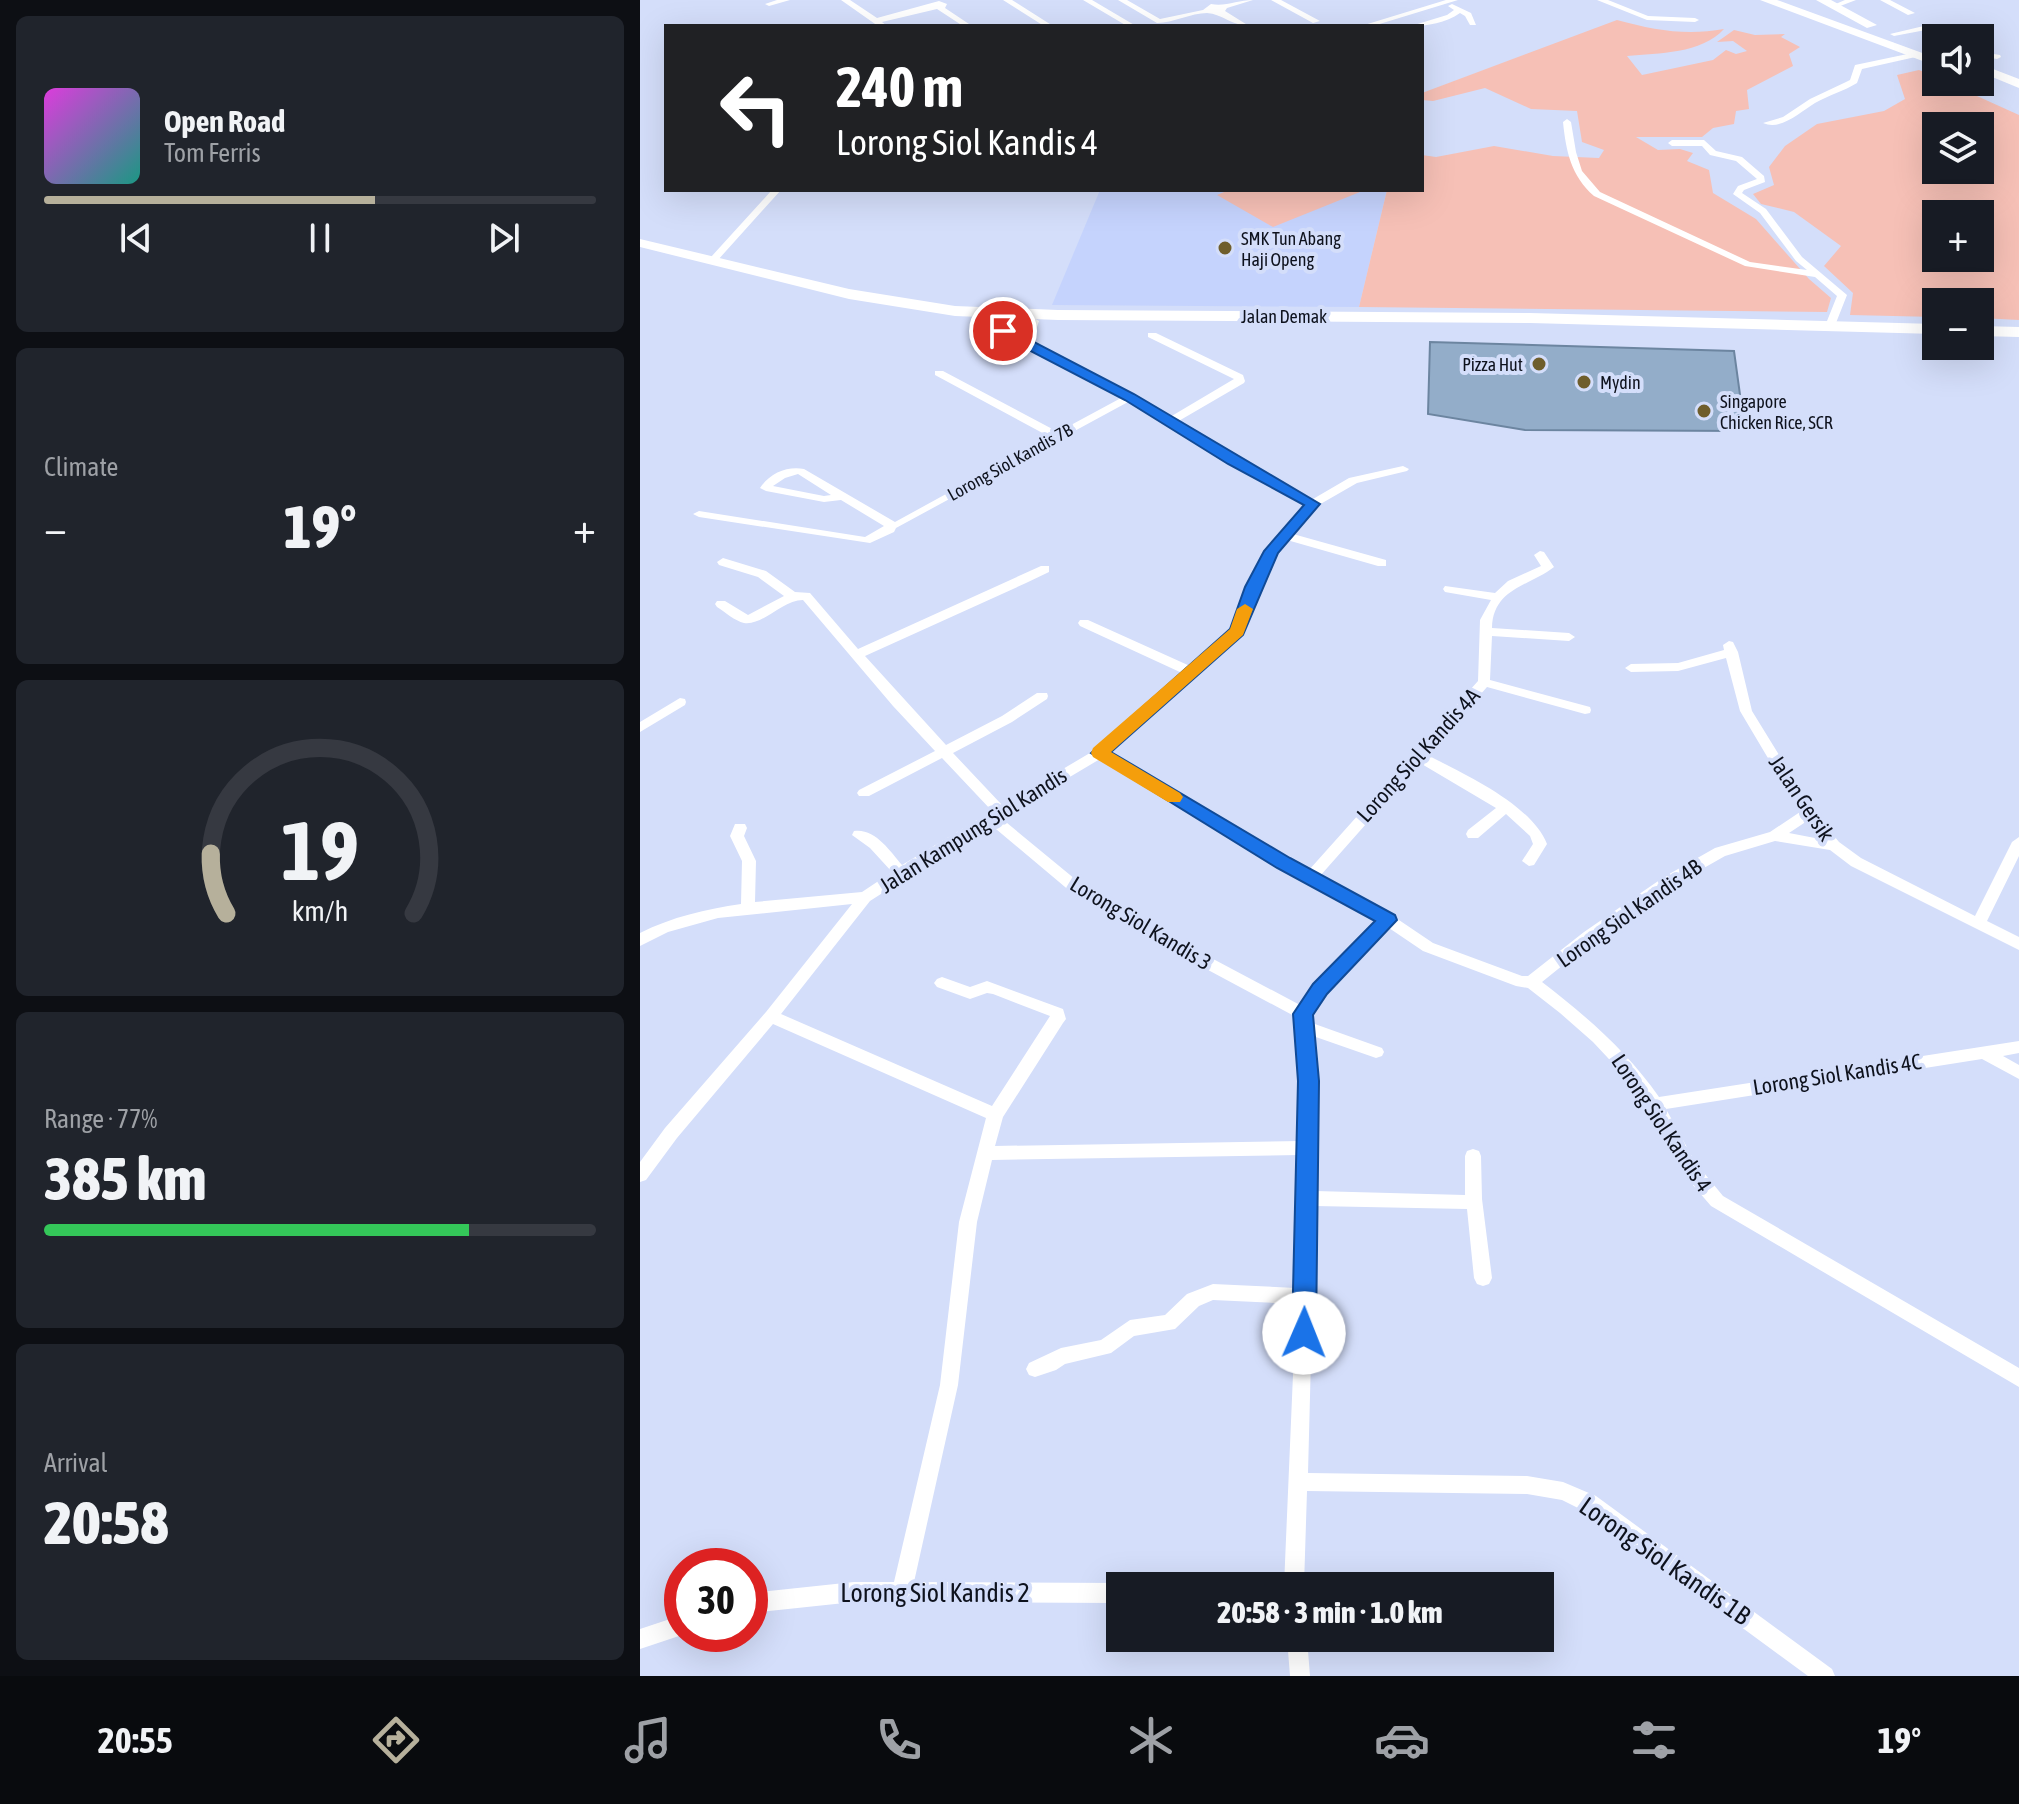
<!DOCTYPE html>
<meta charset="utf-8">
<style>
:root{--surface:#171b24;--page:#20242c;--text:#f1f3f6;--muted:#9ea1a6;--line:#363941;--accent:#b6b09b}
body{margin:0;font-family:"Asap Condensed",sans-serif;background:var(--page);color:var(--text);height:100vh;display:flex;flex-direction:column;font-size:30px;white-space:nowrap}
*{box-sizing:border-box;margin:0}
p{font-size:26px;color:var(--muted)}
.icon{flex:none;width:44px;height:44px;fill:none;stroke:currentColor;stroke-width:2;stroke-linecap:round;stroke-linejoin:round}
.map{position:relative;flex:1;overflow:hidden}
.side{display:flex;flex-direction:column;gap:16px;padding:16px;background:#0d0f14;width:640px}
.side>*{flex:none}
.guide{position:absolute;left:24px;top:24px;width:760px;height:168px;border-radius:0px;box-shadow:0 8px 32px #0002;background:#202124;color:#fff;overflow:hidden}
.buttons{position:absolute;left:1282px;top:24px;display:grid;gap:16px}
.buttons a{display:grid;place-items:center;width:72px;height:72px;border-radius:0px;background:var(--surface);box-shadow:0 8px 32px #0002;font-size:40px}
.speed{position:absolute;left:24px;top:1548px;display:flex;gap:16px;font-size:40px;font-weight:700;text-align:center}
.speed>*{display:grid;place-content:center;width:104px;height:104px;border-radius:50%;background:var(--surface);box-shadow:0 8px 32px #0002;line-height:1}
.speed .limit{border:12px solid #d22;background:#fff;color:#111}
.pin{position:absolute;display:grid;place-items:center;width:68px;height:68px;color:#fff;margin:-34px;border:4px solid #fff;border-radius:50%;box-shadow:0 2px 8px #0007}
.me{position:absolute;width:88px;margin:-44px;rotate:1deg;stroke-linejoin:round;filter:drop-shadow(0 0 6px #0008)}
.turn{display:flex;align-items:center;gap:28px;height:168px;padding:0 40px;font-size:36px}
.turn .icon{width:104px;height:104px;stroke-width:2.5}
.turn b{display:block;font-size:56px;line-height:68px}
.big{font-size:60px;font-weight:800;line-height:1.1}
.side .card{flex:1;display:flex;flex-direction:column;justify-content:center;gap:12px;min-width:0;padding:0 28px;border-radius:12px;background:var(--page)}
.side .dial{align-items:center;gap:0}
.dial svg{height:208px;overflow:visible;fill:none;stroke:var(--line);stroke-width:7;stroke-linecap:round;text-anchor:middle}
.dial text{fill:var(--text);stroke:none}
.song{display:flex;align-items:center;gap:24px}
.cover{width:96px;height:96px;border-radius:12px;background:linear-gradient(135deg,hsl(300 70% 55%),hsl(170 70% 35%))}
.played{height:8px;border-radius:4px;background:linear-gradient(90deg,var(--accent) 60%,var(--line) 60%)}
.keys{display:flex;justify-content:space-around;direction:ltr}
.heat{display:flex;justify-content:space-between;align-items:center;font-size:44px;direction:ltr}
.charge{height:12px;border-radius:6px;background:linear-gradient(90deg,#34c759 77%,var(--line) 0)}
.trip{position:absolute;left:466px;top:1572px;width:448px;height:80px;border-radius:0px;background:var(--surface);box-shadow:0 8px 32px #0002;font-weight:800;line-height:80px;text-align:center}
.menu{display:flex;height:128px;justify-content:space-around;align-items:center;background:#090b0e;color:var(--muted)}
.menu .icon{width:56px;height:56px}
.menu .on{color:var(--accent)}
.menu b{font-size:36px;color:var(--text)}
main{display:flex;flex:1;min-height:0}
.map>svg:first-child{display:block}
.built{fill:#c5d3fd}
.green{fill:#f6c0b6;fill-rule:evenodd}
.building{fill:#93adc9;stroke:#6c85a0;stroke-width:2}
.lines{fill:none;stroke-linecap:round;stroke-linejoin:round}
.minor{fill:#fff;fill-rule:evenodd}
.highway{fill:#fff;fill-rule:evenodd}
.route{fill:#1a73e8;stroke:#114b97;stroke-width:2}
.slow{fill:#f59e0b}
.poi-dot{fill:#6f5e2c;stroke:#d4defa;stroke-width:3}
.labels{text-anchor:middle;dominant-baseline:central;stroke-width:8;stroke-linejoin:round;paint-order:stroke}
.far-poi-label{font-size:18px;fill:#0e121d;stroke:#d4defa;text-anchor:start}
.far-street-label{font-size:18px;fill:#0e121d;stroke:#d4defa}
.street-label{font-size:22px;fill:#0e121d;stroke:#d4defa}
.near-street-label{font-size:26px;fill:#0e121d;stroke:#d4defa}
</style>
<main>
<section class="side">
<div class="card">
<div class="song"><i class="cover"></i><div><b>Open Road</b><p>Tom Ferris</p></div></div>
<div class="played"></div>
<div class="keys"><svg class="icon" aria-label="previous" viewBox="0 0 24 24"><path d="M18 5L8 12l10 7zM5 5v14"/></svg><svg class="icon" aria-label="pause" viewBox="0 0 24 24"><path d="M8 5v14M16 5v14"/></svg><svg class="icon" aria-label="next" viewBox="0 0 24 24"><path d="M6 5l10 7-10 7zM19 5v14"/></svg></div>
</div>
<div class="card"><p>Climate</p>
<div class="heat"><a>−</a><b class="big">19°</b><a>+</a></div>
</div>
<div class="card dial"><svg viewBox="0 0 100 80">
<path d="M14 69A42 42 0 1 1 86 69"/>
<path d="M14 69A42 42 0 0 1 8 46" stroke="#b6b09b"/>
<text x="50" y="56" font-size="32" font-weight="700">19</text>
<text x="50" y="72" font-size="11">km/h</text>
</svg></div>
<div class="card"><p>Range · 77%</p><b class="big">385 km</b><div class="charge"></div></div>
<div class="card"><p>Arrival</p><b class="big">20:58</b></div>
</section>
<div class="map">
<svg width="1379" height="1676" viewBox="0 0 1379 1676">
<rect width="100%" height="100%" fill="#d4defa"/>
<path class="built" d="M460 190H747L719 307 412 305Z"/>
<path class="green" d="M977 20C1014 30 1046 36 1084 29 1061 54 1019 53 987 56L1002 75 1073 60 1086 50 1096 54 1107 51 1093 41 1077 42 1094 30 1115 35 1145 34 1141 37 1160 47 1149 54 1153 66 1107 90 1109 109 1096 111 1094 124 1073 128 1062 137H996L1018 150 1040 149 1053 153 1047 161 1069 170 1073 193 1116 219 1169 279 1191 298 1187 312 719 307 747 190H782V155L796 157 854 146 913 156 959 158 964 150 942 142 937 111 891 109 845 88 793 101 782 100V93Z
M1279 70 1296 77V82H1306L1379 115V320L1340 318V302H1296V317L1210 315 1213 293 1184 266 1201 246 1154 212 1121 204 1113 194 1134 185 1129 167 1145 146 1177 124 1244 111 1265 99 1257 75ZM1340 126V170H1296V126ZM1340 214V258H1296V214Z
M589 190H725L633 227 577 195Z"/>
<path class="building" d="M790 342 1094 351 1105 431 885 430 788 414Z"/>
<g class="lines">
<path class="minor" d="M137 0H150L129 6 125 4Z
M201 0H210L237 18 299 1 307 4 305 8 332 26H323L297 9 242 22 247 26H238Z
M363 0H372L413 26H404Z
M443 0H452L496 26H487Z
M478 0H487L520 19 563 10 571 4C585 7 598 0 613 0L587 8 585 11 609 26C593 26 582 14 567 13 551 13 533 23 517 23Z
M631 0H641L680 21 673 23Z
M806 0H818L733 26H721Z
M957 0H968L1008 16 1055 18 1059 20 1055 22 1007 20Z
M1205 0H1216L1195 8 1191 6Z
M1240 0H1250L1275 13 1268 15Z
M812 4 831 13 836 25H830L825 16 820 13C806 23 787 26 771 26L807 15 814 10 808 6Z
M1288 25 1292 27 1291 29 1254 36 1250 34Z
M1293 45H1296V50L1289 51V47Z
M1277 52H1280V56L1222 69 1217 83C1204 91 1189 95 1175 103 1160 112 1141 131 1123 123L1143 117 1170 99 1206 82 1210 80 1215 65Z
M1340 52 1360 55 1361 57 1357 59 1340 56Z
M927 119 931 122 936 152 942 171 960 192 1110 262 1167 270 1156 261 1120 213 1093 194 1098 186 1117 179 1096 161 1070 155 1062 146H1032L1028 143 1032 140H1064L1076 151 1102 157 1124 176 1125 182 1104 190 1102 193 1126 209 1162 257 1207 295 1194 328 1185 326 1197 296 1175 277 1105 266 954 196C931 176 926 151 923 122Z
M132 190H141L77 261H71V257Z
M394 318 399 321 392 342 494 395 530 417 594 379 508 337V333H516L603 375 605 381 604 383 537 422 673 499 709 478 763 466 769 469 767 471 717 483 677 506 653 534 746 560V566H738L647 540 636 552 619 587 601 634 469 752 669 870 838 681 840 620 851 600 805 592 803 589 805 586 855 593 868 581 901 566 894 555 900 551 904 552 914 567C890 586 853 588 852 628L929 633 935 637 929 641 852 636 850 680 950 707 951 710 950 713 945 714 847 687 787 755C824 774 891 804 907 844L894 865 889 866 882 861 893 844 890 836 866 814 838 838H828L826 834 828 830 856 808 780 763 680 876 753 916 793 943 882 976H888L944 932 1024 877 1075 848 1130 832 1160 812 1100 711 1086 658 1038 671 991 672 985 668 991 664 1038 663 1084 650 1083 645 1089 641 1093 642 1098 652 1112 711 1173 810 1199 842 1221 858 1335 916 1372 842 1379 837V856L1347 921 1379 937V950L1211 866 1190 850 1135 841 1085 856 1034 885 954 940 902 982C946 1016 987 1051 1019 1097L1379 1041V1053L1363 1056 1379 1065V1079L1342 1059 1026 1109 1055 1162 1083 1196 1379 1368V1387L1071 1206 1052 1184 1009 1109 982 1073 953 1042 920 1013 888 988 876 986 783 951 749 928C732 946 669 1001 672 1023L742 1048 744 1052 742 1056 736 1058 673 1036 677 1081 675 1191 825 1195V1156L827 1151 833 1149 839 1151 841 1156 842 1199 852 1278 849 1284 843 1286 837 1284 834 1278 827 1209 675 1206 668 1473 887 1476 923 1482 956 1496 1192 1669 1195 1676H1168L942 1510 922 1500 887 1494 667 1491 664 1586H644L656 1304 573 1300 559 1306 535 1329 494 1336 471 1353 425 1364 416 1370 395 1377 389 1375 386 1369 389 1363 421 1348 461 1340 490 1320 525 1315 547 1294 573 1284 656 1288 659 1155 352 1160 337 1222 318 1385 274 1582 480 1583 487 1586H480V1603L214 1602 110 1613V1593L214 1582H254L300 1385 319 1222 346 1118 133 1024 37 1138 6 1180 0 1182V1162L25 1128 126 1012 212 904 78 918 28 932 0 946V933C32 917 66 909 101 904L102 861 90 836 95 824H105L107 828 104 836 116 861 115 902 222 892 252 872 230 848 212 835 214 831C235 828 250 851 262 865L352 811 302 758 229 796H219L217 793 219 790 295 751 253 706 163 600C142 600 123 626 104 623 95 621 85 612 77 607L75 604 77 601H85L108 615 144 596 118 577 79 565 77 562 83 558 126 571 155 592 170 593 218 649 401 566H409V572L386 583 225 656 306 745 362 716 397 693H407L408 696 407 699 372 722 313 753 362 805 455 750 542 673 440 626 438 623 440 620H448L550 666 591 629 607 587 625 551 666 505 488 402 256 528 254 532 230 543 59 517 53 514 59 511 225 537 244 526 201 500 184 502 126 491 120 488C130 473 147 466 164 469L255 522 410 437 295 375V371H303L418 432 481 398 358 331 367 329 384 338 389 321ZM158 474 191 495 184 496 133 486 145 478ZM460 759 639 867 738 921 675 985 660 1005 496 918 441 884 361 818ZM1167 821 1180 839 1149 833ZM350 824 431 892 486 926 656 1017 661 1081 660 1141 355 1146 363 1117 423 1023 426 1019 423 1009 347 981 330 987 302 977 297 979 294 983 297 987 330 999 347 993 353 994 410 1016 352 1106 141 1014 230 901Z
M40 698 45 699 46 702 45 705 0 732V722Z
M42 1615V1634H45L0 1649V1629Z
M647 1638H667L670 1676H650Z"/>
<path class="highway" d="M1120 0H1137L1296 58V66Z
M1176 0H1191L1237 25 1227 28Z
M1340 64 1379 79V88L1340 72Z
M0 239 209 289 315 306 418 310 890 313 1296 324V334L890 323 418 320 315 316 209 299 0 247Z
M1340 326 1379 327V337L1340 336Z"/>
</g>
<path class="route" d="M358 328H367L494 394 680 504 638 553 603 635 471 752 650 858 755 915 757 920 687 994 673 1015 679 1081 676 1333 672 1340 664 1344 656 1340 652 1333 658 1081 653 1014 673 984 735 921 637 868 451 753 590 629 605 587 624 551 664 505 588 464 485 400 358 334Z"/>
<path class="slow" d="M605 604 613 609 603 635 471 752 540 793 543 797 540 802H528L453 757 451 753 453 748 590 629 597 609Z"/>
<g class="poi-dot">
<circle cx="585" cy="248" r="8"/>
<circle cx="899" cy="364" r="8"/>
<circle cx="944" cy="382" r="8"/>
<circle cx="1064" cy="411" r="8"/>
</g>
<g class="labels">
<g class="far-poi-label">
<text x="601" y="238">SMK Tun Abang<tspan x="601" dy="21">Haji Openg</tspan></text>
<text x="883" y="364" text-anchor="end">Pizza Hut</text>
<text x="960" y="382">Mydin</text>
<text x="1080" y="401">Singapore<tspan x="1080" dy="21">Chicken Rice, SCR</tspan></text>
</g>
<g class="far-street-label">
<text x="644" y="316">Jalan Demak</text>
<text transform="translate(370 462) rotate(-29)">Lorong Siol Kandis 7B</text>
</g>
<g class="street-label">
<text transform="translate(778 755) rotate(-48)">Lorong Siol Kandis 4A</text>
<text transform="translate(1162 798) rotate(56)">Jalan Gersik</text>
<text transform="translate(333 830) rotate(-32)">Jalan Kampung Siol Kandis</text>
<text transform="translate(989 913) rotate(-35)">Lorong Siol Kandis 4B</text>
<text transform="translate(501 923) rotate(31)">Lorong Siol Kandis 3</text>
<text transform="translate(1197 1074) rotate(-9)">Lorong Siol Kandis 4C</text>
<text transform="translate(1022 1123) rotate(56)">Lorong Siol Kandis 4</text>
</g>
<g class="near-street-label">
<text transform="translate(1025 1561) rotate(35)">Lorong Siol Kandis 1B</text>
<text x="295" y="1593">Lorong Siol Kandis 2</text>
</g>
</g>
</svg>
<div class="buttons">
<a><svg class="icon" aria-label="sound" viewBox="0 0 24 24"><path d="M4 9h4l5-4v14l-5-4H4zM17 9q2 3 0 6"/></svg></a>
<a><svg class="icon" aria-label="layers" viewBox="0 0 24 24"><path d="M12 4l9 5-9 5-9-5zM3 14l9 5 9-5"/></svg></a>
<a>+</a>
<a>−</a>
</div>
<div class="speed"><div class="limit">30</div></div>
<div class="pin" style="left:363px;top:331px;background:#d93025"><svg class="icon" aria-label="arrive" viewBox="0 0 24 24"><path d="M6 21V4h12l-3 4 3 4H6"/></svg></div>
<svg class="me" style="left:664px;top:1333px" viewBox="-20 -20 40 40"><circle r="19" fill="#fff"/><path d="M0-13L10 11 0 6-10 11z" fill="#1a73e8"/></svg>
<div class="trip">20:58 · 3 min · 1.0 km</div>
<div class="guide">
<div class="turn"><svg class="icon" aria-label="left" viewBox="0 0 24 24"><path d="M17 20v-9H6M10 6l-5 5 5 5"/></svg><div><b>240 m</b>Lorong Siol Kandis 4</div></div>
</div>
</div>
</main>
<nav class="menu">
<b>20:55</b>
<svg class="icon on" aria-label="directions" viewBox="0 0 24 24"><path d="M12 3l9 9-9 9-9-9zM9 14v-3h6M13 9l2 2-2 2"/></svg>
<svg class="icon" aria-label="music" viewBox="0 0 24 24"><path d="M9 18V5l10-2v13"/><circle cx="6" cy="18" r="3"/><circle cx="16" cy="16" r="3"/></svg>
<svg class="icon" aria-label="phone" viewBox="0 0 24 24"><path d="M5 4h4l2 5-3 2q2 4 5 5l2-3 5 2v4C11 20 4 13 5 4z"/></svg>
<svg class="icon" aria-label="climate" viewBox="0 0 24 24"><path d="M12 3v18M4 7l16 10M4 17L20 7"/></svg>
<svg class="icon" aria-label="car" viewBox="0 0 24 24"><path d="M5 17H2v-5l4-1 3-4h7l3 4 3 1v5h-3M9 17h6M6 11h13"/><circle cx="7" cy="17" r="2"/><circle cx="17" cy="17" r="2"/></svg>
<svg class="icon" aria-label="filters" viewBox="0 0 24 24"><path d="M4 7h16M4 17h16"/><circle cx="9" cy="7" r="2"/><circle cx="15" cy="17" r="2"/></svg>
<b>19°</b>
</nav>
